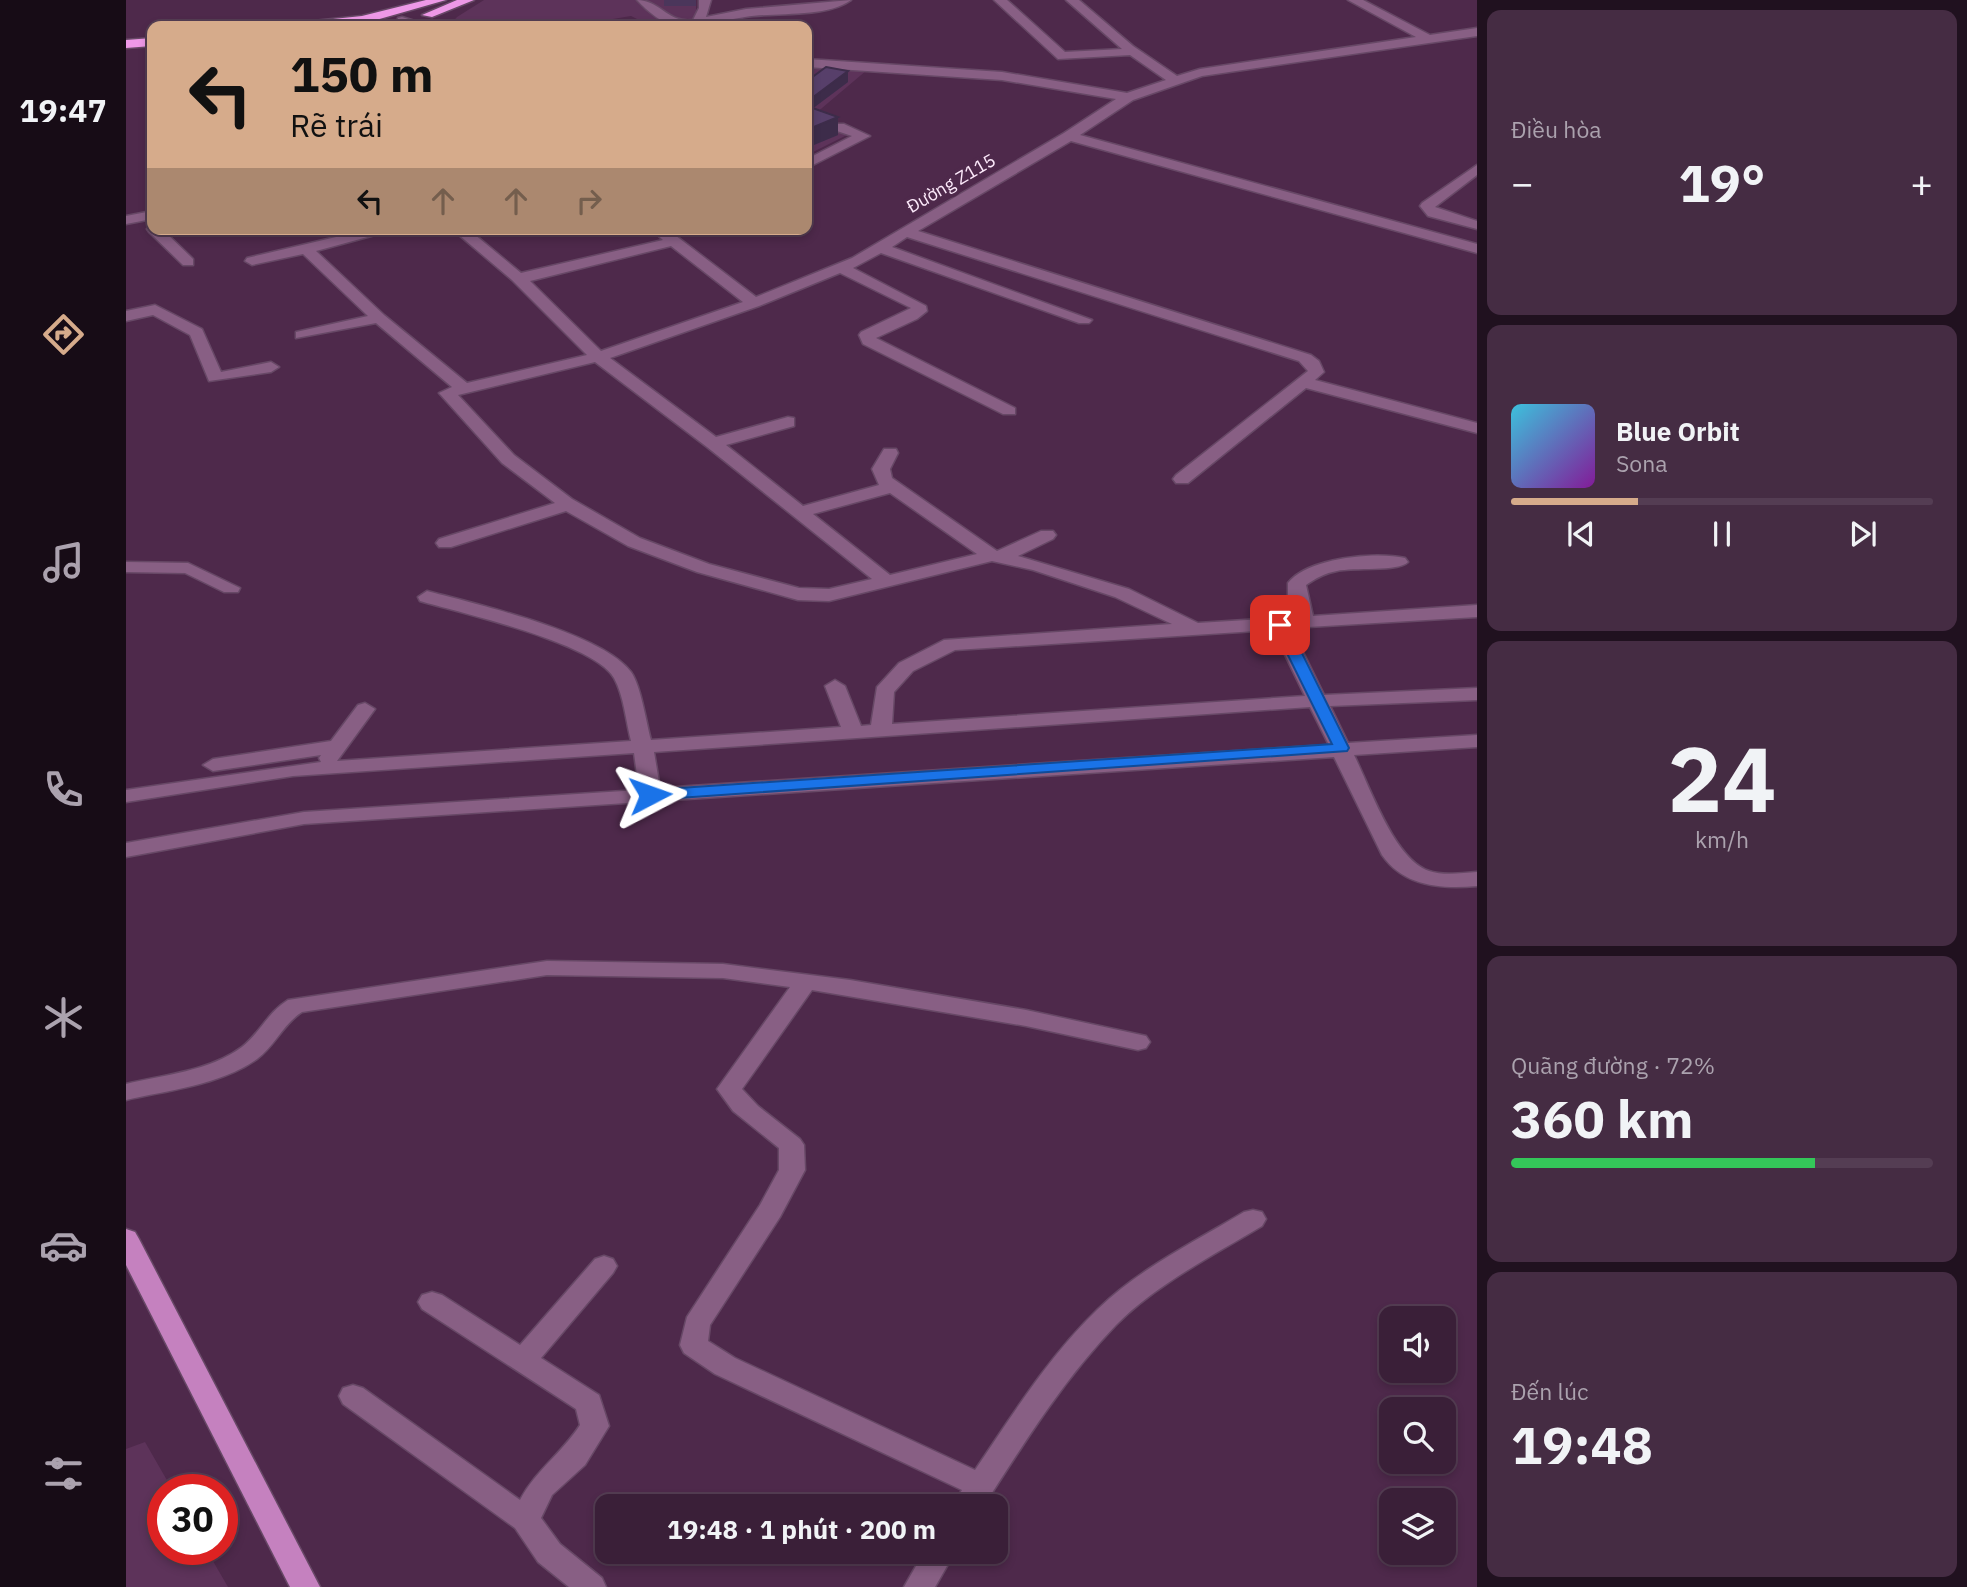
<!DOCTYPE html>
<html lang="vi">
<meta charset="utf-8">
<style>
:root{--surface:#3a1f38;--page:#452c43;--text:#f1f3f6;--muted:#aba2ae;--line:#543d53;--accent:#d6ab8b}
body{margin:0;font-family:"IBM Plex Sans",sans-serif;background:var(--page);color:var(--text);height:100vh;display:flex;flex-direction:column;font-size:26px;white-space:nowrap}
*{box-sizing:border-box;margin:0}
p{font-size:23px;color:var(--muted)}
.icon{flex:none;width:38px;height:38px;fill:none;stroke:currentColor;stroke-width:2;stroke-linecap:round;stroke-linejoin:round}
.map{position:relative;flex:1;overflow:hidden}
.drawer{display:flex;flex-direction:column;gap:10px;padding:10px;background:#20111f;width:490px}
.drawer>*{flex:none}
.guide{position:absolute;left:21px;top:21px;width:665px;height:214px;border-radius:14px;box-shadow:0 4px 10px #0003,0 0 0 2px var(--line);background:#d6ab8b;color:#111;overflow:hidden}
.controls{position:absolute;left:1253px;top:1306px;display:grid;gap:14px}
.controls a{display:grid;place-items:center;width:77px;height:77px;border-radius:14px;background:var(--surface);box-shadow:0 4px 10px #0003,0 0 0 2px var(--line);font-size:35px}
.speed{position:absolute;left:21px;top:1474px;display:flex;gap:14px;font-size:35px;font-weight:700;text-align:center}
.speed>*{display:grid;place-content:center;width:91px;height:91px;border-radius:50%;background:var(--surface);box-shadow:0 4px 10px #0003,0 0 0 2px var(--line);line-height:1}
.speed .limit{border:10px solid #d22;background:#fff;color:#111}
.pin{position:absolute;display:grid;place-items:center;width:60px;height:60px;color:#fff;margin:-30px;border-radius:14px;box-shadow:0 4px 10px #0006}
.me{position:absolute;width:77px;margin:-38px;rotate:86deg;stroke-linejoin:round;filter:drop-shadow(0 0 5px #0008)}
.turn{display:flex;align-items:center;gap:24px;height:147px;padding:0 28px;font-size:32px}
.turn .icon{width:91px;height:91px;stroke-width:2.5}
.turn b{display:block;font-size:49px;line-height:60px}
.lanes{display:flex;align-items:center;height:66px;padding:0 28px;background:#0003;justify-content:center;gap:35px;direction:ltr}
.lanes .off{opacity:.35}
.big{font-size:52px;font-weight:700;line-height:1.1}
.drawer .tile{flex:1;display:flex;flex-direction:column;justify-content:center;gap:10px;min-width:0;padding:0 24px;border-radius:14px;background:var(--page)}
.drawer .dial{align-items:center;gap:0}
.dial b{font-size:91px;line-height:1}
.song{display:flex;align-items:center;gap:21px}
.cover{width:84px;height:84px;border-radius:10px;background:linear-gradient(135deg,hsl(190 70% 55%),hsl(290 70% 35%))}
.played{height:7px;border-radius:4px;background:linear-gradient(90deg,var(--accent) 30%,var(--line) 30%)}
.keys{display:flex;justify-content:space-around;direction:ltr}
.heat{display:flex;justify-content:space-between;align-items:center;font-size:38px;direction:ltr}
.charge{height:10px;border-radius:5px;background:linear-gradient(90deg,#34c759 72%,var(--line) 0)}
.trip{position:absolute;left:469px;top:1494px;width:413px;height:70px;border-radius:14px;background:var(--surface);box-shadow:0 4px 10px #0003,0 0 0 2px var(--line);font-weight:700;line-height:70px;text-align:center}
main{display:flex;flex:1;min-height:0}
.dock{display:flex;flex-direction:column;width:126px;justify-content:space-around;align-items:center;background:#170c16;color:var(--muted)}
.dock .icon{width:49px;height:49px}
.dock .current{color:var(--accent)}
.dock b{font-size:32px;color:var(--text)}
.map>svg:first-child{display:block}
.built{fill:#5d335a}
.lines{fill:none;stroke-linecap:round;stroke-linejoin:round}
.minor-casing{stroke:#674866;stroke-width:3}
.major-casing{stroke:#674866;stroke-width:3}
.highway-casing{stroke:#674866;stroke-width:3}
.minor{fill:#885f84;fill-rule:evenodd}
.major{fill:#c581bf;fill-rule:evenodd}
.highway{fill:#ee98e7;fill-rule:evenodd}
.wall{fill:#4b365b}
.shaded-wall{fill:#3d2c4a}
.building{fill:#573f6a;stroke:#3d2c4a;stroke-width:2}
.route{fill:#1a73e8;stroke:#114b97;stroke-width:2}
.labels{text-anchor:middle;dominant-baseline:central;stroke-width:7;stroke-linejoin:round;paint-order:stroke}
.far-street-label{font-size:18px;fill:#fdeafb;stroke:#4e294b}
</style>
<main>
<nav class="dock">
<b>19:47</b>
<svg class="icon current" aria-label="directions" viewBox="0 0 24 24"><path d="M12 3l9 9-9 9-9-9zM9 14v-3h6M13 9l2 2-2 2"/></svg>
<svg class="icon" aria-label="music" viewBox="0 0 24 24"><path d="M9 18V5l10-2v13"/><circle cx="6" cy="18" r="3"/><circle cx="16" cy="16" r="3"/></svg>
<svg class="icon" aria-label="phone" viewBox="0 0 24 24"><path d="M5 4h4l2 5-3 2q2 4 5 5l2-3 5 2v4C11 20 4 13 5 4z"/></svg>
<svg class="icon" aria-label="climate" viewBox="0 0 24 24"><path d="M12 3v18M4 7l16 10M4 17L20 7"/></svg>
<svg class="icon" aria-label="car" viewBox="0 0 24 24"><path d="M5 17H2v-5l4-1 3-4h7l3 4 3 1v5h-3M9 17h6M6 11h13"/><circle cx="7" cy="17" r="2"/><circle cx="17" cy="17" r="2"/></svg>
<svg class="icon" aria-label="filters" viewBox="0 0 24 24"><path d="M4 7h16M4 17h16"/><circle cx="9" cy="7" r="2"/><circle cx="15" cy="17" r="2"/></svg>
</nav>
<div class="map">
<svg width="1351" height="1587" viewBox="0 0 1351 1587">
<rect width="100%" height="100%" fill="#4e294b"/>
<path class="built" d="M358 0H570V18L537 26H525L505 16 445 26H323L331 17Z
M681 66 741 70 683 119 723 134 681 155Z
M19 1442 46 1489H37V1549H80L102 1587H0V1449Z"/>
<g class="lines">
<g class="minor-casing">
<path id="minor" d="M511 0C534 0 543 24 567 20L573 8V0H585L580 17 620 9 725 0C701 18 649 12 619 17 596 20 573 29 550 26 537 24 521 11 511 0Z
M868 0H881L939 52 996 49 940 0H953L1007 46 1051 76 1074 69 1290 37 1222 0H1237L1304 35 1351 28V36L1076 76 1007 100 954 135 1351 244V253L945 141 792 231 1185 355 1193 361 1198 372 1189 380 1351 423V433L1180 388 1062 483H1050L1047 479 1050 475 1182 371 1173 361 781 237 766 247 966 320 963 323H953L755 253 727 268 800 306 801 311 791 319 750 338 889 408V414H877L737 344 733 335 735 332 785 308 714 273 633 306 484 358 590 437 662 417 668 418V426L600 445 677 506 753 485 746 469 758 449H770L772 453 764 469 766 478 871 551 915 531H927L930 535 927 539 892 556 1003 589 1072 623 1168 617 1162 596V583C1181 558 1250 551 1279 558L1282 562C1273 572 1227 567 1211 571 1199 573 1190 578 1180 585L1187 616 1351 605V617L1165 628 1198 695 1351 688V700L1204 706 1222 743 1351 735V747L1228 755C1244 787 1268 859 1303 871 1318 876 1336 873 1351 872V886C1316 889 1278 887 1256 855L1208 757 178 824 0 857V843L178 812 513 790 508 753 167 776 0 802V790L195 762 193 758 195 755 87 771 77 765 87 759 205 741 232 705 239 703 249 709 211 761 505 741C500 722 498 696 488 678 469 643 335 613 294 601L292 597 301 591C350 604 476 633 505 672 515 686 520 722 525 740L715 727 699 686 709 680 719 686 735 726 745 725 751 687 773 663 818 640 1046 624 989 597 907 570 866 561 703 601 672 600 571 572 502 546 440 511 325 547H313L310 543 313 539 429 503 376 463 313 393 326 387 250 323 170 338V332L242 316 177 254 126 265 119 261 121 258 244 229H271L190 251 258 315 341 383 461 355 386 280 326 229H342L395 273 537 240 525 229H541L630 297 726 258 938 133 990 99 876 80 681 67V59L876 72 1001 93 1040 80 1004 55 932 59ZM545 246 617 302 475 351 404 281ZM469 362 581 447 746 579 703 589 673 588 583 564 514 538 446 499 388 455 332 395ZM764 493 851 554 764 575 687 514ZM1147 630 1179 696 766 724 768 692 787 671 829 650ZM1184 707 1203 745 534 788 528 752Z
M276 17 295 23 297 26 272 24V18Z
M708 124H718L744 136 681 168V159L726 136 708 130Z
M1351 165V175L1309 207 1351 221V229L1302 216 1294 206 1296 203Z
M26 211V219L0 224V216Z
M26 225V229H36L67 259V265H57L23 232 21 229Z
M137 229H151L152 231 145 235Z
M29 305 76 329 95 372 145 362 153 367 145 372 83 381 64 335 27 315 0 321V311Z
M0 562 62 563 114 588 112 592H98L59 573 0 572Z
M421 961 597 964 724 980 900 1010 1020 1036 1024 1042 1020 1048 1012 1050 900 1026 686 990 616 1089 632 1106 674 1139 678 1145 679 1170 654 1217 584 1325 582 1341 609 1358 849 1470C887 1414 923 1356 972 1309 1013 1269 1068 1242 1118 1212L1127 1210 1136 1212 1140 1219 1136 1226C1088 1255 1029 1285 990 1325 937 1380 898 1443 857 1507H826L836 1490 589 1374 558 1353 554 1345 561 1317 634 1205 653 1170V1148L607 1111 591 1089 664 987 597 978 421 975 176 1012C157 1024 149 1046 131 1059 95 1085 42 1090 0 1100V1084C37 1075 84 1071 116 1047 134 1033 142 1012 162 1000Z
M478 1256 487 1259 491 1266 487 1273 415 1358 473 1395 483 1426 459 1465 426 1495 415 1518 434 1544 476 1578 480 1587H443L412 1562 389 1528 217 1404 213 1396 217 1388 227 1385 237 1388 394 1500C410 1470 436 1453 454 1425L450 1409 296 1309 292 1302 296 1295 306 1292 316 1295 394 1345 469 1259Z
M798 1552H829L809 1587H778Z"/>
</g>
<g class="major-casing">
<path id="major" d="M0 1229 9 1232 13 1239 194 1587H164L0 1265Z"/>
</g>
<g class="highway-casing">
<path id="highway" d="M300 0H320L236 24 172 26 178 22 236 16Z
M331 0H348L306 17 296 15Z
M26 38V46L0 48V40Z"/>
</g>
<use href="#minor" class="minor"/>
<use href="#major" class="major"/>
<use href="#highway" class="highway"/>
</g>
<path class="wall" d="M538 0H570V6H538Z
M681 81 722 82 687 108 712 117V135L683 147 681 146Z"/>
<path class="shaded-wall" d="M722 71V82L686 109V98Z
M712 117V135L683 147V129Z"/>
<path class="building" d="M209 22 232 26H186L189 25Z
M700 67 722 71 686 98 681 97V81Z
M681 106 712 117 683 129H681Z"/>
<path class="route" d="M1154 620 1162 625 1223 748 1221 751 524 800 516 795 524 790 1206 744 1147 625Z"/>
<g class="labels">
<g class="far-street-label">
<text transform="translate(825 183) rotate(-30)">Đường Z115</text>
</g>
</g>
</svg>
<div class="controls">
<a><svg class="icon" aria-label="sound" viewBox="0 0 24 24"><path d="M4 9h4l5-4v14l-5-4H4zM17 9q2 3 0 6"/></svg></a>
<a><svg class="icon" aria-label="search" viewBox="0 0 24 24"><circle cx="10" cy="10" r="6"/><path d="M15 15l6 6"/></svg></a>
<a><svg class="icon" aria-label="layers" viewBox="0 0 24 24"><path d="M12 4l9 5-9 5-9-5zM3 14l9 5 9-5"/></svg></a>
</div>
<div class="speed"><div class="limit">30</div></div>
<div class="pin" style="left:1154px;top:625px;background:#d93025"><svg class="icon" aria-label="arrive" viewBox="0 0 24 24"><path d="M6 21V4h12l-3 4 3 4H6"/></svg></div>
<svg class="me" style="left:524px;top:795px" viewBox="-20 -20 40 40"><path d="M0-17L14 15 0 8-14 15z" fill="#1a73e8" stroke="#fff" stroke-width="4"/></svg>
<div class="trip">19:48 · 1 phút · 200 m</div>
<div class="guide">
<div class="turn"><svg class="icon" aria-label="left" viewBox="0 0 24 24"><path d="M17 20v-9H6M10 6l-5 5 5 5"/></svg><div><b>150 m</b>Rẽ trái</div></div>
<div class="lanes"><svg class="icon" aria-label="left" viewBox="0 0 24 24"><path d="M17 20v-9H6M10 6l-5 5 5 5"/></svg><svg class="icon off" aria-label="ahead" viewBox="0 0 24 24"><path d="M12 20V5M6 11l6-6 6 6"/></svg><svg class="icon off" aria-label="ahead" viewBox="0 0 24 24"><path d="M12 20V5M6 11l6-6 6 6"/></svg><svg class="icon off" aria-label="right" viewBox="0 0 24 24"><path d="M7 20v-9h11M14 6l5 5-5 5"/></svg></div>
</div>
</div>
<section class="drawer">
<div class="tile"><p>Điều hòa</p>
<div class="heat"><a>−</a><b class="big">19°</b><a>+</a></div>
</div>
<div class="tile">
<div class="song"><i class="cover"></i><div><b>Blue Orbit</b><p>Sona</p></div></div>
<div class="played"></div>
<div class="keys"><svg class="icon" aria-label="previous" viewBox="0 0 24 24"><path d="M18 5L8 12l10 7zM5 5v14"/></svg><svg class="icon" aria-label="pause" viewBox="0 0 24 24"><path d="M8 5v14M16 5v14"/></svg><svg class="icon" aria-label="next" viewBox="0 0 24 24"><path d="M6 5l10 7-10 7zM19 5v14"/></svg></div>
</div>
<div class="tile dial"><b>24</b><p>km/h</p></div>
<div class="tile"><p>Quãng đường · 72%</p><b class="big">360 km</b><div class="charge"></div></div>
<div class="tile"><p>Đến lúc</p><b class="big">19:48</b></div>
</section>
</main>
